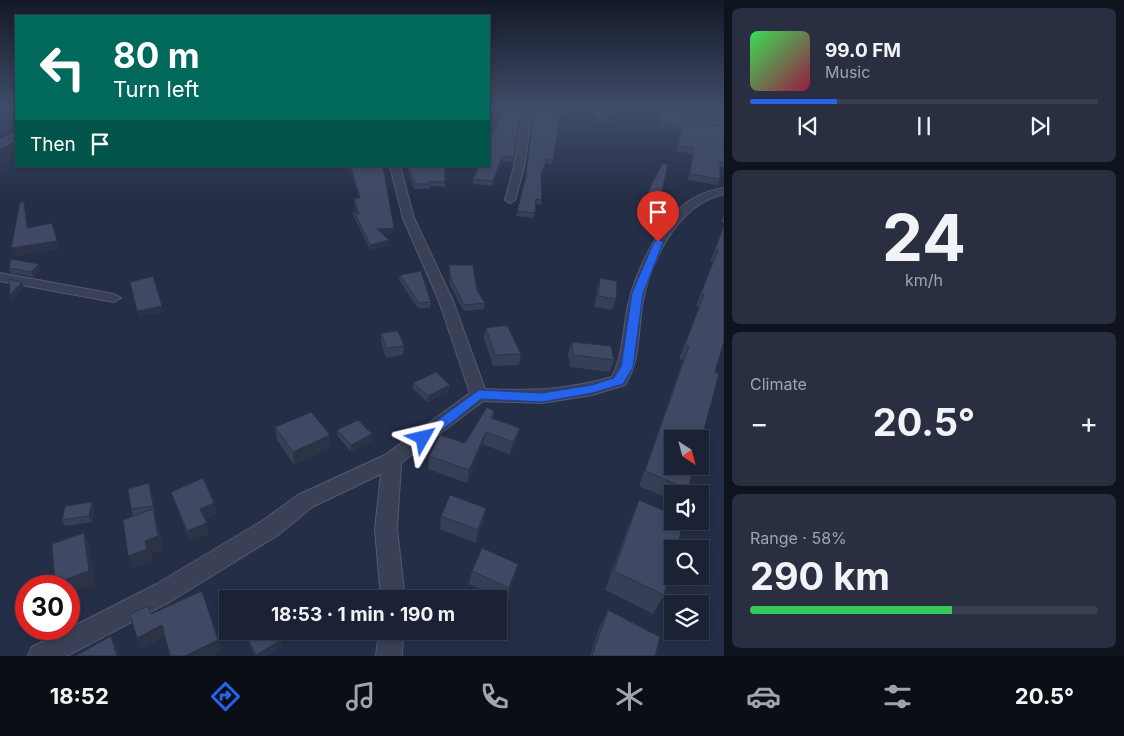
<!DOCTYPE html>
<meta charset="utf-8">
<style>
:root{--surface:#1c2235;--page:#292f41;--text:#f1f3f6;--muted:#a0a4ad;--line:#3a3f50;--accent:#2563eb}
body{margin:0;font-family:Inter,sans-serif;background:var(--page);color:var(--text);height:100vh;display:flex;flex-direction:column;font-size:19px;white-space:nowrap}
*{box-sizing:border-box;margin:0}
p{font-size:16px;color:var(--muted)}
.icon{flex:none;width:28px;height:28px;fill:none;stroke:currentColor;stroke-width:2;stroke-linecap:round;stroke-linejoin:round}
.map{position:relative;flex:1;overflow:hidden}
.drawer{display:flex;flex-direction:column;gap:8px;padding:8px;background:#0f131d;width:400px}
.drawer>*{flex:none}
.banner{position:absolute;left:15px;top:15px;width:475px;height:152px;border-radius:0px;box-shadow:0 2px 8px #0003,0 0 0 1px var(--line);background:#00695c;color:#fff;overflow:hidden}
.needle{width:32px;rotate:144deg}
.buttons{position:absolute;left:664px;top:430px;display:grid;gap:10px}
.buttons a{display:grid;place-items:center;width:45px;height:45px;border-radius:0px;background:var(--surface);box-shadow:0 2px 8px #0003,0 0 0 1px var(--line);font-size:25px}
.speed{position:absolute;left:15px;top:575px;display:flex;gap:10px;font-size:25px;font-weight:700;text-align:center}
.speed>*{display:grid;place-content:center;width:65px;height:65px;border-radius:50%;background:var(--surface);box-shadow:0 2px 8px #0003,0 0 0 1px var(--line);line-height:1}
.speed .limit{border:8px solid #d22;background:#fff;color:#111}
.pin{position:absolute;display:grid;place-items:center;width:42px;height:42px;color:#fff;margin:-51px -21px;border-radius:50% 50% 50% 0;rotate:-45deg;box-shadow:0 0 5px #0007}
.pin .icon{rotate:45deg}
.me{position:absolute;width:55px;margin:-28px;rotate:53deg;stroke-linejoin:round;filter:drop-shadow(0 0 4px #0008)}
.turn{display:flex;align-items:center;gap:18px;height:105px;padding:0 15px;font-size:22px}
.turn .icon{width:65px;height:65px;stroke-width:2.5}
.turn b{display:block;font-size:35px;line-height:42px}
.then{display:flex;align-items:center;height:48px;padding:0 15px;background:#0003;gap:10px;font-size:19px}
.big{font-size:38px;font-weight:700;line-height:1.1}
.drawer .tile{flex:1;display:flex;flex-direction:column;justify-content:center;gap:8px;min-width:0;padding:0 18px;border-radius:8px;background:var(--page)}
.drawer .dial{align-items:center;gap:0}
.dial b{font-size:65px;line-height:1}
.song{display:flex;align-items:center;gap:15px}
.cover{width:60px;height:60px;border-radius:8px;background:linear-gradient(135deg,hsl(130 70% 55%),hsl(340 70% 35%))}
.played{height:5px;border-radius:2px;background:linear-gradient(90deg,var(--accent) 25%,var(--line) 25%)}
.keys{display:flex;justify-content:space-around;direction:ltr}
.heat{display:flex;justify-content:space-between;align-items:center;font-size:28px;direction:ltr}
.charge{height:8px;border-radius:4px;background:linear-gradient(90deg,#34c759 58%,var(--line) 0)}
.trip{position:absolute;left:219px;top:590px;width:288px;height:50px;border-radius:0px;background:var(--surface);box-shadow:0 2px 8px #0003,0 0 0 1px var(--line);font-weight:700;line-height:50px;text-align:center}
.menu{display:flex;height:80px;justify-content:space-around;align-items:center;background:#0b0e15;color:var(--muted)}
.menu .icon{width:35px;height:35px}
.menu .current{color:var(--accent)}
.menu b{font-size:22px;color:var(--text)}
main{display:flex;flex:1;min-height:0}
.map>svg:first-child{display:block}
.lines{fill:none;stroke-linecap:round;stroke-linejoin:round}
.minor-casing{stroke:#53596d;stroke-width:2}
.minor{fill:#3a4156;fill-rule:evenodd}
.wall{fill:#363f56}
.shaded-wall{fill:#2c3346}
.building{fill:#3f4964;stroke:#2c3346}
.route{fill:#2563eb;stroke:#184099}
</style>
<main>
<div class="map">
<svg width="724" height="656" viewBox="0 0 724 656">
<rect width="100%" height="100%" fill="#252e47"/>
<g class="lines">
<g class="minor-casing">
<path id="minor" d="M524 108H532L524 167 515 200 510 203 505 200 514 167Z
M663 108 680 109 697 122 724 123V129L692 126 674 113Z
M16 133V139L0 147V141Z
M390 166H400L414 218 453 301 485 389C531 391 567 390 612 377 623 355 623 330 628 306 635 272 661 218 692 199 702 193 712 190 724 188V194C677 204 649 263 642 306 638 333 640 361 625 385L592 395 542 403 483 401 401 463 397 529 405 599H381L375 529 381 474 312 507 278 535 171 601 67 656H28L32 647 155 585 262 521 298 495 385 455 470 393 439 301 403 218Z
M0 273 114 294 121 298 114 302 0 281Z
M379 631H403L402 656H376Z"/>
</g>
<use href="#minor" class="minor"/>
</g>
<path class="wall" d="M505 108H523H522L513 162 502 161 492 186 473 184V179L506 108Z
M533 108 563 114 562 119 559 118 552 164 546 163 541 177 542 200 541 205 536 204 534 218 516 216 526 177Z
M593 108H612L608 124 596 122Z
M663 108 693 123 724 126V168L720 167V179L717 185 688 180 692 154 676 151 680 130 658 127Z
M695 108H724V122L698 120 691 115 693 111H697Z
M346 166H383L394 228V233L383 234 389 245 370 250 353 215V210L357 213 354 203V198H359L351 171 348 172Z
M407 166H445V187L430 186 429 189H414Z
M638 213 656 217 655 222 637 218Z
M724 214V223L721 222Z
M724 226 715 372 688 489 686 494H672V500L639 486 683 360 679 359 699 307 696 306 713 262H710Z
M449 265 477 290 485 303 484 309 464 311 450 285 449 270Z
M9 268 41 269 34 277 11 273Z
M400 275 431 302 430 308H418L399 280Z
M600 278 616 299 612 310 595 307 597 289Z
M486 328 521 354 519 365 493 366 484 338Z
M381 333 404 346 403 355 386 358 381 343Z
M572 342 614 360 610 372 570 367 568 354Z
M413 383 449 391 427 402 413 389Z
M494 411 493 418 517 441 510 455 483 444 467 483 428 469 429 456 465 443Z
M275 427 330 448 294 465 277 440Z
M337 430 372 441 351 452 338 437Z
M151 489 155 512H154L157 522 163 549 150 553 152 562 133 568 137 515 133 516 131 509Z
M171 492 214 503 217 513 205 519 209 533 190 542 175 503Z
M639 500 664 595 653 614 605 590 631 519Z
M92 502 94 509 92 522 65 526 62 520Z
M486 508 484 521 476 543 440 529 441 516Z
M472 571 515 577 506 601 469 584Z
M608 610 655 656H590L599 628Z
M244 631 282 646 266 656H255L246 637Z"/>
<path class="shaded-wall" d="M502 156V161L492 186 493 181Z
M348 167H351V171L348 172Z
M24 202 26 210 30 236 27 228Z
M52 223 60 250 15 256 11 248Z
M394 228V233L377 235V229Z
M389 240V245L370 250V245Z
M39 264 41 269 34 277 31 272Z
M22 282 24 287 12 301 10 295Z
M162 306 163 312 139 317 137 311Z
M450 385 449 391 427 402 428 396Z
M520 428 517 441 510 455 513 442Z
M486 432 483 444 467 483 469 470Z
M372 434V441L351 452V445Z
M330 435V448L294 465 293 452Z
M149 483 151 489 155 512 153 506Z
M92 502 94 509 92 522 89 516Z
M214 503 217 513 203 520 200 509Z
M486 508 484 521 476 543 478 530Z
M153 509 157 522 163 549 150 553 152 562 133 568 128 556 145 541Z
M207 523 209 533 190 542 187 531Z
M84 533 90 546 95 584 69 594V586H56L55 583Z
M518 564 515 577 506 601 509 588Z
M162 625 166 636 142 649 137 638Z
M111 636 118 648 120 656H117Z
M218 640 222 651 212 656H185Z
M281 640 282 646 266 656H256V655Z"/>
<path class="building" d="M506 108H522L514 157 502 156 493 181 473 179 479 166H489V139Z
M534 108H563V114H560L553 160 547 159 541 175 542 200 536 199 535 213 517 211 526 176Z
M595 108H612L609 120 597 118Z
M663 108 674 110 693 123 724 126V162H720V179L690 174 694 148 678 146 682 125 660 123Z
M699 108H724V117L699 115 693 111H701Z
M662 163 668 165 656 217 638 213Z
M348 166H383L394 228 377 229 389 240 370 245 353 210 359 215 354 198H360L351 167Z
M409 166H445V182L429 181 430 184H415Z
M20 202H24L27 228 52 223 57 241 11 248Z
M724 226V341L715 372 719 374 700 444V439H672V466H694L688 489 645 471 689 346 685 345 704 294 701 293 718 250 715 249Z
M11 259 39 264 31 272 9 268Z
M449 265H473L477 290 485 303 464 305 451 279Z
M421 271 431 302 419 303 400 275Z
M153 276 162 306 137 311 130 282Z
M600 278 617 281 616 299 598 296Z
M9 279 22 282 10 295Z
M507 325 521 354 495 355 486 328Z
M398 331 404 346 386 348 381 333Z
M572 342 611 346 614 360 573 355Z
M436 372 450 385 428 396 413 383Z
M487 407 494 411 491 418 520 428 513 442 486 432 469 470 429 456 440 435 465 443Z
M311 412 330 435 293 452 275 427Z
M358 420 372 434 351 445 337 430Z
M203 478 214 503 200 509 207 523 187 531 171 492Z
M149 483 153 506 131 509 128 489Z
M450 495 486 508 478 530 441 516Z
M639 500 672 514V521H684L676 549H672V563L664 595 614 571Z
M92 502 89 516 62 520 65 506Z
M153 509 158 536 145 541 147 549 128 556 123 520Z
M84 533 89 571 55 583 52 544Z
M482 548 518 564 509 588 472 571Z
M202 591 218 640 185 656H170L162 625 137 638 130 614 148 606 151 614Z
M608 610 660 637 655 656H592Z
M244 631H277L281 640 256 655Z
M111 636 117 656H77V655Z"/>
<linearGradient id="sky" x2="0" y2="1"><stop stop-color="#141927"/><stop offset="0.54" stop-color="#404c69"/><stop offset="1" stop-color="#404c69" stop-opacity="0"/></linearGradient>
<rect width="724" height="199" fill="url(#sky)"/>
<path class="route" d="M658 239 663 242 643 293 633 367 623 384 592 393 542 402 481 399 428 441H418L416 438 418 434 479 390 542 393 592 385 614 378 621 367 632 293 654 242Z"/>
</svg>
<div class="buttons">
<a><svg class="needle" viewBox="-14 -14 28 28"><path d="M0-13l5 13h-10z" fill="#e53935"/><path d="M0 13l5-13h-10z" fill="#a0a4ad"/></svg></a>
<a><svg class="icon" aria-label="sound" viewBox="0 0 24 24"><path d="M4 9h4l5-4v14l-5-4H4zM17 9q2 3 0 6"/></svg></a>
<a><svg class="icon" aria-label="search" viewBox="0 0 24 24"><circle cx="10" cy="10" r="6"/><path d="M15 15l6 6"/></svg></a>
<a><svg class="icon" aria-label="layers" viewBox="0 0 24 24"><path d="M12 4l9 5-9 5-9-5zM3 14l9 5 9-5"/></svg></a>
</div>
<div class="speed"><div class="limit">30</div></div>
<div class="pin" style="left:658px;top:242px;background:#d93025"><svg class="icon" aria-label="arrive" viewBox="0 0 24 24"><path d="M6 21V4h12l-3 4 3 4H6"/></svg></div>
<svg class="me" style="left:423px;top:438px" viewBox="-20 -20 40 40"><path d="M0-17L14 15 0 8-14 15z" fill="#2563eb" stroke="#fff" stroke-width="4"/></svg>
<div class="trip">18:53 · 1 min · 190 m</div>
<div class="banner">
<div class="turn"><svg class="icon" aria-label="left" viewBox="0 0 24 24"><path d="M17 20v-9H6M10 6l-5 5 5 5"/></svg><div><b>80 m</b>Turn left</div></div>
<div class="then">Then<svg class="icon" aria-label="arrive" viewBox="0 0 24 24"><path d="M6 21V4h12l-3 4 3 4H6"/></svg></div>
</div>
</div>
<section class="drawer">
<div class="tile">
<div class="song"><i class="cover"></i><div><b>99.0 FM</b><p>Music</p></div></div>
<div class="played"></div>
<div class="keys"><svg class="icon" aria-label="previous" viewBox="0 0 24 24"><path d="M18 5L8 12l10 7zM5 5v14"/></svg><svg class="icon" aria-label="pause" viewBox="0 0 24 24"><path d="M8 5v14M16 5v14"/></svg><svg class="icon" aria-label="next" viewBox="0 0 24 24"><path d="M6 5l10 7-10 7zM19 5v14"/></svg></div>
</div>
<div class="tile dial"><b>24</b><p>km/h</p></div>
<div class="tile"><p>Climate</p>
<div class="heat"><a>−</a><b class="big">20.5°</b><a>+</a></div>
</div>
<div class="tile"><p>Range · 58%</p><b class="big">290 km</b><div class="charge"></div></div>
</section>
</main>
<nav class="menu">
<b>18:52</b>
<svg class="icon current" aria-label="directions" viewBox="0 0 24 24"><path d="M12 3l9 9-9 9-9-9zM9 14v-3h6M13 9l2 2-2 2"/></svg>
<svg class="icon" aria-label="music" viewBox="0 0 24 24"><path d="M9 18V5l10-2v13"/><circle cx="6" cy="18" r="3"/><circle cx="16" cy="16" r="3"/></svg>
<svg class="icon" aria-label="phone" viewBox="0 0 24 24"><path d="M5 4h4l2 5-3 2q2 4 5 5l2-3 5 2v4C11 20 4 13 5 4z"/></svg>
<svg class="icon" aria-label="climate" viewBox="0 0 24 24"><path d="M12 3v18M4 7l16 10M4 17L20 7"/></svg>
<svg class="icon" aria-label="car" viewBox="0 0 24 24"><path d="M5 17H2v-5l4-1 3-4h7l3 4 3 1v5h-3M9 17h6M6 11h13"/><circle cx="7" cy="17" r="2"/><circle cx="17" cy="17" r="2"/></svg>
<svg class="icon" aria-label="filters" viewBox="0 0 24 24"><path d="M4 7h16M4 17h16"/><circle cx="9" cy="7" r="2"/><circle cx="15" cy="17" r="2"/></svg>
<b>20.5°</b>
</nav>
